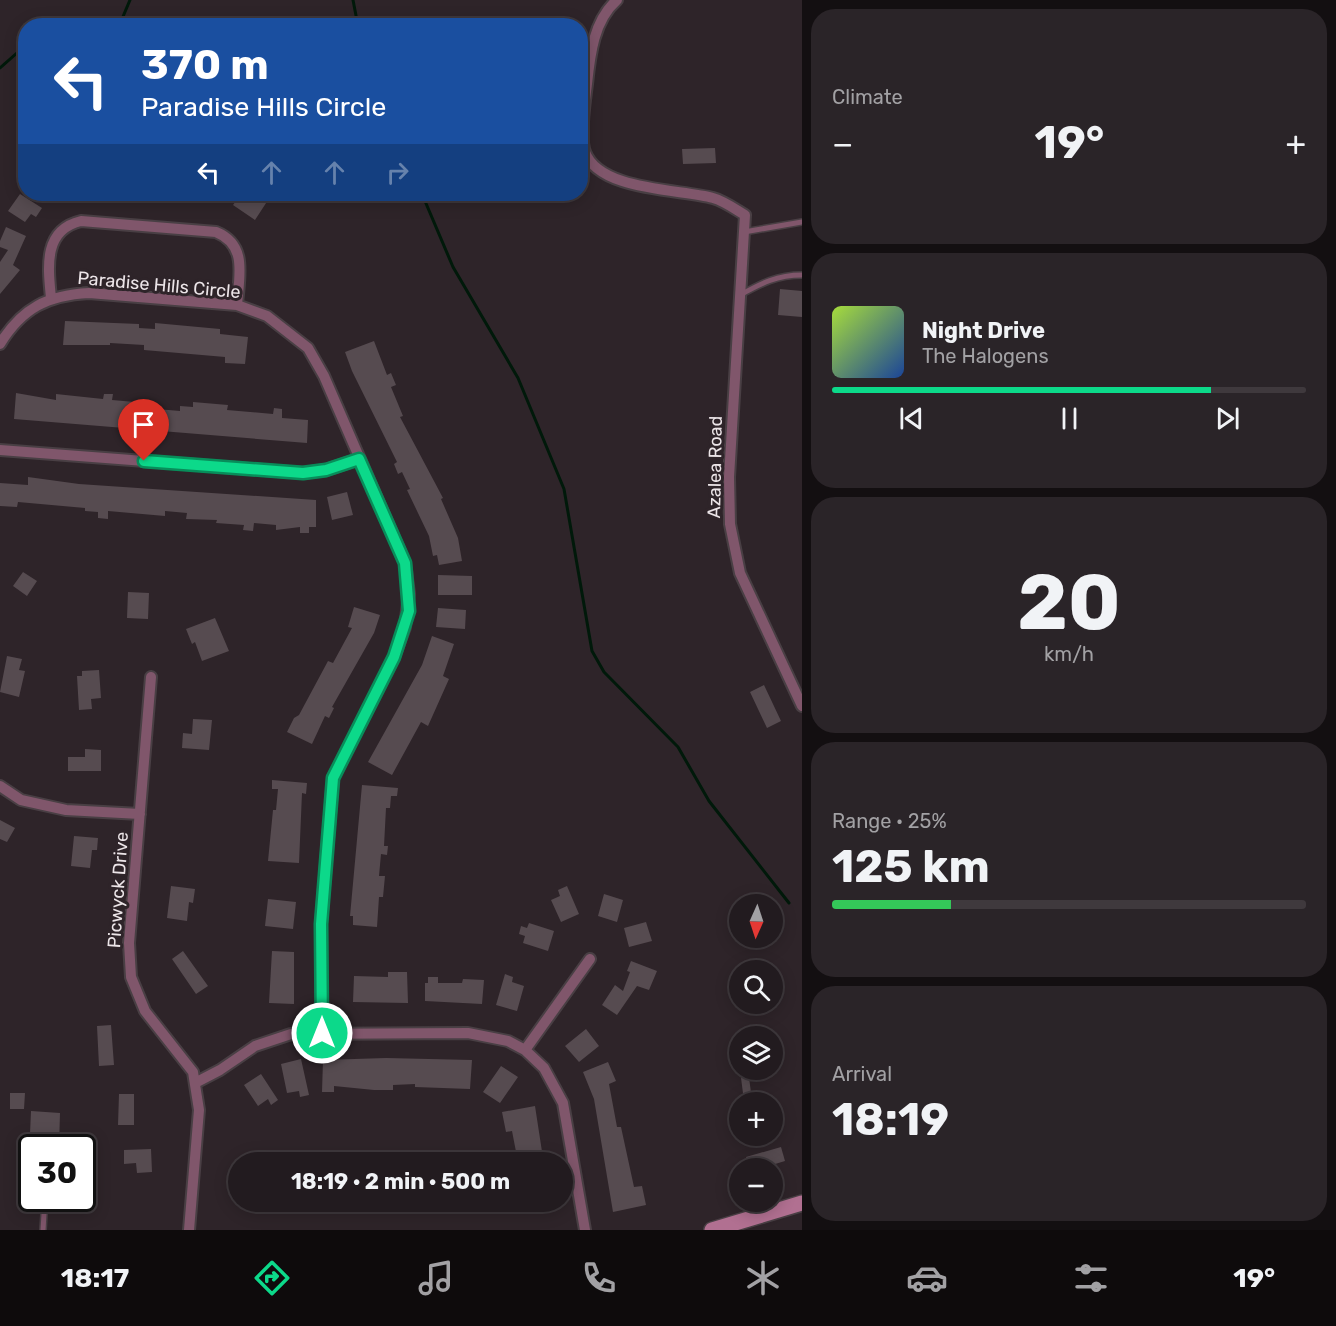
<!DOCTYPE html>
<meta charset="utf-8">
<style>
:root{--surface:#221b1f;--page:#2a2428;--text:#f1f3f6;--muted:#a2a1a4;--line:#3f393d;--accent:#0cd98a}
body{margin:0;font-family:Rubik,sans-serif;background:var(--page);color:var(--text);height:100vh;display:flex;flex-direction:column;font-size:22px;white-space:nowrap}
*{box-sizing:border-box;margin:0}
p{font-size:20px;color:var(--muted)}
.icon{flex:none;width:33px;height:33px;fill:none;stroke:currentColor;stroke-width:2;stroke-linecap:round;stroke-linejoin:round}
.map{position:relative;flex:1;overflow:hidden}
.drawer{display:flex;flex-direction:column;gap:9px;padding:9px;background:#130f11;width:534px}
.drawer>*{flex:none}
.guide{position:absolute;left:18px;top:18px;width:570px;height:183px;border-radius:24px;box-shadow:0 3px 15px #0003,0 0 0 2px var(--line);background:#1a4fa0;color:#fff;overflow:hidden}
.needle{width:39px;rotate:183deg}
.tools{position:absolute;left:729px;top:894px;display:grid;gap:12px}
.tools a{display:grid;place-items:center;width:54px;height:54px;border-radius:50%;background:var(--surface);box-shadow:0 3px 15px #0003,0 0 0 2px var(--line);font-size:30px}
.speed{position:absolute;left:18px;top:1134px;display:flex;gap:12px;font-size:30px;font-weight:700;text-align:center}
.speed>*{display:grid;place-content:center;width:78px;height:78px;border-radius:50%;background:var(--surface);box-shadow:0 3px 15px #0003,0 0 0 2px var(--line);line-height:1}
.speed .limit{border:3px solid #111;border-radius:9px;background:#fff;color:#111}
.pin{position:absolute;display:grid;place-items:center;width:51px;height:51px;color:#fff;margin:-62px -26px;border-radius:50% 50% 50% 0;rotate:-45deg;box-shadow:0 0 6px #0007}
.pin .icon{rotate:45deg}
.me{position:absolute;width:66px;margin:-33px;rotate:0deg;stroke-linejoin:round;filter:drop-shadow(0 0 4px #0008)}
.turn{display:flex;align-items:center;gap:21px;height:126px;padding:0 24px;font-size:27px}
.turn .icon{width:78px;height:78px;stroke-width:2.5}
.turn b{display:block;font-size:42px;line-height:51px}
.lanes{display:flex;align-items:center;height:57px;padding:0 24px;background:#0003;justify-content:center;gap:30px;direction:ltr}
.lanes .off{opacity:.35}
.big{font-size:45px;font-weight:700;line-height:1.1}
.drawer .widget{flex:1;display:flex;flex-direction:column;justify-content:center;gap:9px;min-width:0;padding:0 21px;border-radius:24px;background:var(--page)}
.drawer .dial{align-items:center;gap:0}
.dial b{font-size:78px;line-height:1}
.song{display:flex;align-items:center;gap:18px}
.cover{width:72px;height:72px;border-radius:9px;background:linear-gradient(135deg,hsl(80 70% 55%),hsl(220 70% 35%))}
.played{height:6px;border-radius:3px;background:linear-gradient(90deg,var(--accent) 80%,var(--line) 80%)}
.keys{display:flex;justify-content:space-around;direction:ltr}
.heat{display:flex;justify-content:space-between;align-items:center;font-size:33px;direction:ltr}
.charge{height:9px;border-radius:4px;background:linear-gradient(90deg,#34c759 25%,var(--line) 0)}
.trip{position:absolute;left:228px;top:1152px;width:345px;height:60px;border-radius:30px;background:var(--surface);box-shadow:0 3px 15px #0003,0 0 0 2px var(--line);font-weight:700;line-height:60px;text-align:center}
.tab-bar{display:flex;height:96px;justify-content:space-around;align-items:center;background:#0e0b0c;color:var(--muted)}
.tab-bar .icon{width:42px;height:42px}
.tab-bar .on{color:var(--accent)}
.tab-bar b{font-size:27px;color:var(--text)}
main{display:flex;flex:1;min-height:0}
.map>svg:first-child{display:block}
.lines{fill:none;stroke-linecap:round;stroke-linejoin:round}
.stream{stroke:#00190a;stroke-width:3}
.building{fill:#564b50}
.lane-casing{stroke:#493f44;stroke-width:8}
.street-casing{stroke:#493f44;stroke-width:14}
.secondary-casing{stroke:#493f44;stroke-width:18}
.lane{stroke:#80566b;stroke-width:5}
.street{stroke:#80566b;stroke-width:10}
.secondary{stroke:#b17091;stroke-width:15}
.route-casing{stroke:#088d5a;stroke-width:15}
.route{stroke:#0cd98a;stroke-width:10}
.labels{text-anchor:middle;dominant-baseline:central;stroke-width:6;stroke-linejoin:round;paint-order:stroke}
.street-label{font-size:18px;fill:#ece5e8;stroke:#2e2429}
</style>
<main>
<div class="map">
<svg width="802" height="1230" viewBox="0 0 802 1230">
<rect width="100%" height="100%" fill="#2e2429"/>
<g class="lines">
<path class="stream" d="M353 0 358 26
M111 26 122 19 130 0
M0 68 26 45
M422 194 453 267 518 378 564 489 592 651 604 672 678 747 709 801 789 903"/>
</g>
<path class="building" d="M715 148 716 163 683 164 682 149Z
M20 194 42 208 36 217 31 214 25 222 8 211Z
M241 194H265L270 197 255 220 233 205Z
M6 227 26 236 13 265 20 270 0 294V262L8 250 0 247V241Z
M780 289 802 291V317L778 315Z
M65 321 139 324V328L155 329V323L220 329V334L248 337 245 364 225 363V357L144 350V345L110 343V345H63Z
M374 341 387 375 391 373 396 385 391 387 403 416 400 417 443 498 441 499 458 538 462 561 439 565 437 555 433 556 429 536 407 490 410 489 402 472 398 474 394 464 397 462 352 371 345 352Z
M16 393 56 400V394L103 399 104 394H113L112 400 146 403 145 408 180 411V406L193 407V402L228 405 227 410 273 414 274 408 282 409V418L308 420 307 443 14 419Z
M28 477 79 484 316 500V527H309V533H300V527L276 530V525L254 523 253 531 243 530 244 525 216 523 217 520 186 519 187 513 165 511V516L108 511V519L98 518V512L85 511V508L18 502 17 507 0 506V483L28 485Z
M347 492 353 515 332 520 327 497Z
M23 572 37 581 27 596 13 586Z
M438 575 472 576V595H438Z
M128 592 149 593 148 619 127 618Z
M354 607 380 615 374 633 332 707 334 708 329 718 325 716 312 744 287 732 294 718 299 715 328 661 333 663 352 628 348 627Z
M438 608 466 610 465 629 436 627Z
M215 618 229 651 202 661 195 642 192 644 186 629Z
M432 636 454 644 443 676 449 679 428 726 421 722 392 775 368 762 422 665Z
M7 656 22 659 19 670 25 671 19 697 0 692Z
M99 670 101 698 91 699 92 709 79 710 77 676H82V671Z
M764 685 781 721 767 728 750 692Z
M193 719 212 720 209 750 182 748 183 733 192 734Z
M85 749 101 750V771H68V757H85Z
M272 780 307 783 306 794 302 793 299 863 268 861 273 810H276L278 789H272Z
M362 785 398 788 397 796H391L390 808H386L384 846H388L387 855 381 854 379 876H385L383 897H379L377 927 353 925V916H350Z
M0 820 15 828 7 842 0 839Z
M74 836 98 838 97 850H92L90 868 71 866Z
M171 886 195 889 193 903 189 902 187 921 167 918Z
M567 886 579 914 561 922 551 900 560 896 558 890Z
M604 894 623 900 617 922 598 916Z
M268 899 296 902 293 929 265 926Z
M646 922 652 941 629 947 624 928Z
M529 923 554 931 548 951 523 943 525 936 519 934 521 926 527 928Z
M183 951 208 986 196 994 172 959Z
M272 951 294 952V1004L269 1003Z
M631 961 657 971 649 990 637 986 617 1015 602 1005 615 985 623 991 630 972 627 971Z
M388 972H407L408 1003 353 1002 354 976 388 977Z
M505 974 513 977 512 982 524 986 517 1011 496 1005Z
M428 977H438V983H462L463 979 484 980 482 1004 425 1001V983H428Z
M111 1025 114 1065 99 1066 97 1026Z
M586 1029 599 1046 579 1062 565 1046Z
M386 1058 472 1060 470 1089 415 1087V1084L393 1085V1090H374L334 1086V1092H322L323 1060Z
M301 1059 309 1095 300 1097 299 1091 287 1093 281 1064Z
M608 1062 616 1081 609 1084 617 1127H621L634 1187 642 1186 646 1205 613 1212 594 1099 583 1072Z
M501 1066 518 1077 500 1103 483 1092Z
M740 1070H748L752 1100 744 1101Z
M261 1074 278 1100 271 1105 268 1099 258 1106 244 1085Z
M10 1093H25L24 1109H10Z
M119 1094H134V1125H118Z
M535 1106 543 1158 518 1162 512 1131 506 1132 502 1112Z
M31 1111 60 1113 59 1147H45L46 1135 30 1134Z
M781 1147 785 1161 762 1168H750L746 1157Z
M151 1149 152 1172 137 1173 136 1163 124 1164V1150Z"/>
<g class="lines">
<g class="lane-casing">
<path id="lane" d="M744 232 802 222
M740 295C762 283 777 275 802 275
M36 1145 37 1148
M43 1230 45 1198"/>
</g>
<g class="street-casing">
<path id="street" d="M617 0C594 20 590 54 587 84 585 101 579 136 585 152 599 191 680 189 713 198 724 201 735 209 745 215L729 477 730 524 740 573 802 706
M51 298C48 267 43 230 81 221L216 232C248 245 239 276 237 305
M0 344C22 308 48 295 89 293L237 305 267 316 308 348 324 376 405 563 409 594 405 627 394 657 333 778 321 924 322 1033
M0 450 303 473 326 470 359 459
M151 677 129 943 131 977 145 1011 193 1072 199 1110 189 1230
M0 786 21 800 66 810 140 814
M525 1050 590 959
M195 1083 220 1070 255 1046 291 1034 468 1033 508 1041 525 1050 544 1068 563 1103 585 1230"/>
</g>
<g class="secondary-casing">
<path id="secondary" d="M712 1230 802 1203"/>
</g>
<use href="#lane" class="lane"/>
<use href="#street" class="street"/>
<use href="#secondary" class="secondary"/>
</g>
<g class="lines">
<g class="route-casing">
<path id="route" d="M144 461 303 473 326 470 359 459 405 563 409 611 394 657 333 778 321 924 322 1033"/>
</g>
<use href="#route" class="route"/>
</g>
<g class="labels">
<g class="street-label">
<text transform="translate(159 285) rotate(5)">Paradise Hills Circle</text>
<text transform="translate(715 467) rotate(-89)">Azalea Road</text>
<text transform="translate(118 890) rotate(-86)">Picwyck Drive</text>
</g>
</g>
</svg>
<div class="tools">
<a><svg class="needle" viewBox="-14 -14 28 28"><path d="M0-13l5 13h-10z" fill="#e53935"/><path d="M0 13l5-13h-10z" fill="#a2a1a4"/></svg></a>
<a><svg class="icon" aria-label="search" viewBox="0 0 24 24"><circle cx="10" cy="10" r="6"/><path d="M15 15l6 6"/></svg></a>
<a><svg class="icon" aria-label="layers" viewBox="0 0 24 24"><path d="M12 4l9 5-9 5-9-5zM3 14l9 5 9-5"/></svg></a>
<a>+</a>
<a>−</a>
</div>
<div class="speed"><div class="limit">30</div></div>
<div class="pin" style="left:144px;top:461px;background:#d93025"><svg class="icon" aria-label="arrive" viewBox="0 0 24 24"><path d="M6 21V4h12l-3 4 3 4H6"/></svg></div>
<svg class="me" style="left:322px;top:1033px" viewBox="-20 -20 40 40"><circle r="17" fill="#0cd98a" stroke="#fff" stroke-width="3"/><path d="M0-11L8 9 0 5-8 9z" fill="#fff"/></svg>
<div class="trip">18:19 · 2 min · 500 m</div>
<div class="guide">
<div class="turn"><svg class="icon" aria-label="left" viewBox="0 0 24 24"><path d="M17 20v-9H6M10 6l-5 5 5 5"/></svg><div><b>370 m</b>Paradise Hills Circle</div></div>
<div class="lanes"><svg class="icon" aria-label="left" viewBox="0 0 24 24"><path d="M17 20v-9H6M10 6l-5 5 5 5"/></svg><svg class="icon off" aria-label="ahead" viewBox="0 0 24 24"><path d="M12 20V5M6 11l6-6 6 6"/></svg><svg class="icon off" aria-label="ahead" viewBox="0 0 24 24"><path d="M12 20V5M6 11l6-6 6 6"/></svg><svg class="icon off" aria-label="right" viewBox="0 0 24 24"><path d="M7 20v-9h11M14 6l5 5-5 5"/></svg></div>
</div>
</div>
<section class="drawer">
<div class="widget"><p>Climate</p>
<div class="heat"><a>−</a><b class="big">19°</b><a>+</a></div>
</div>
<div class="widget">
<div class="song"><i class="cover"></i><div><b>Night Drive</b><p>The Halogens</p></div></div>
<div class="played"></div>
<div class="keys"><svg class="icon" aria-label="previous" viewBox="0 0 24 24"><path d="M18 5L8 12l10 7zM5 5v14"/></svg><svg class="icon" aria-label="pause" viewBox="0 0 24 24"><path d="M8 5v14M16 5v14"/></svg><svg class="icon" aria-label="next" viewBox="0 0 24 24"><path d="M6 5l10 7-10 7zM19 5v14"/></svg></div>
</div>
<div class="widget dial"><b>20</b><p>km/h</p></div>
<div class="widget"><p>Range · 25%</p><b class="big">125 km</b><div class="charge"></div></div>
<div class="widget"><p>Arrival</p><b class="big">18:19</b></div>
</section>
</main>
<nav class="tab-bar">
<b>18:17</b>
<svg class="icon on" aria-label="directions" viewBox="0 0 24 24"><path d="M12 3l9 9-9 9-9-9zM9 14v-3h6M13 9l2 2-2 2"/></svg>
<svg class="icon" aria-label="music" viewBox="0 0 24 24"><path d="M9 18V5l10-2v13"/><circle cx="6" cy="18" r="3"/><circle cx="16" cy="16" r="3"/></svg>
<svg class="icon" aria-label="phone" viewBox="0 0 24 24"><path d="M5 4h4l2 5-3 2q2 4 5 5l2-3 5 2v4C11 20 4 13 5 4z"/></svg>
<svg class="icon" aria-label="climate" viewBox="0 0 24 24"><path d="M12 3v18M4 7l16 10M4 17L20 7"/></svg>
<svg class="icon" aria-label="car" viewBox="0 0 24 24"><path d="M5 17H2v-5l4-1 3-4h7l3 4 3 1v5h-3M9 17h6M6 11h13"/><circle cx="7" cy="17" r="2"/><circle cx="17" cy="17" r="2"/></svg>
<svg class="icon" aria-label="filters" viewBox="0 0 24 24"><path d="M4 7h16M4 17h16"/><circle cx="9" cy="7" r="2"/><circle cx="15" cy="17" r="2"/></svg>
<b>19°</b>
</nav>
